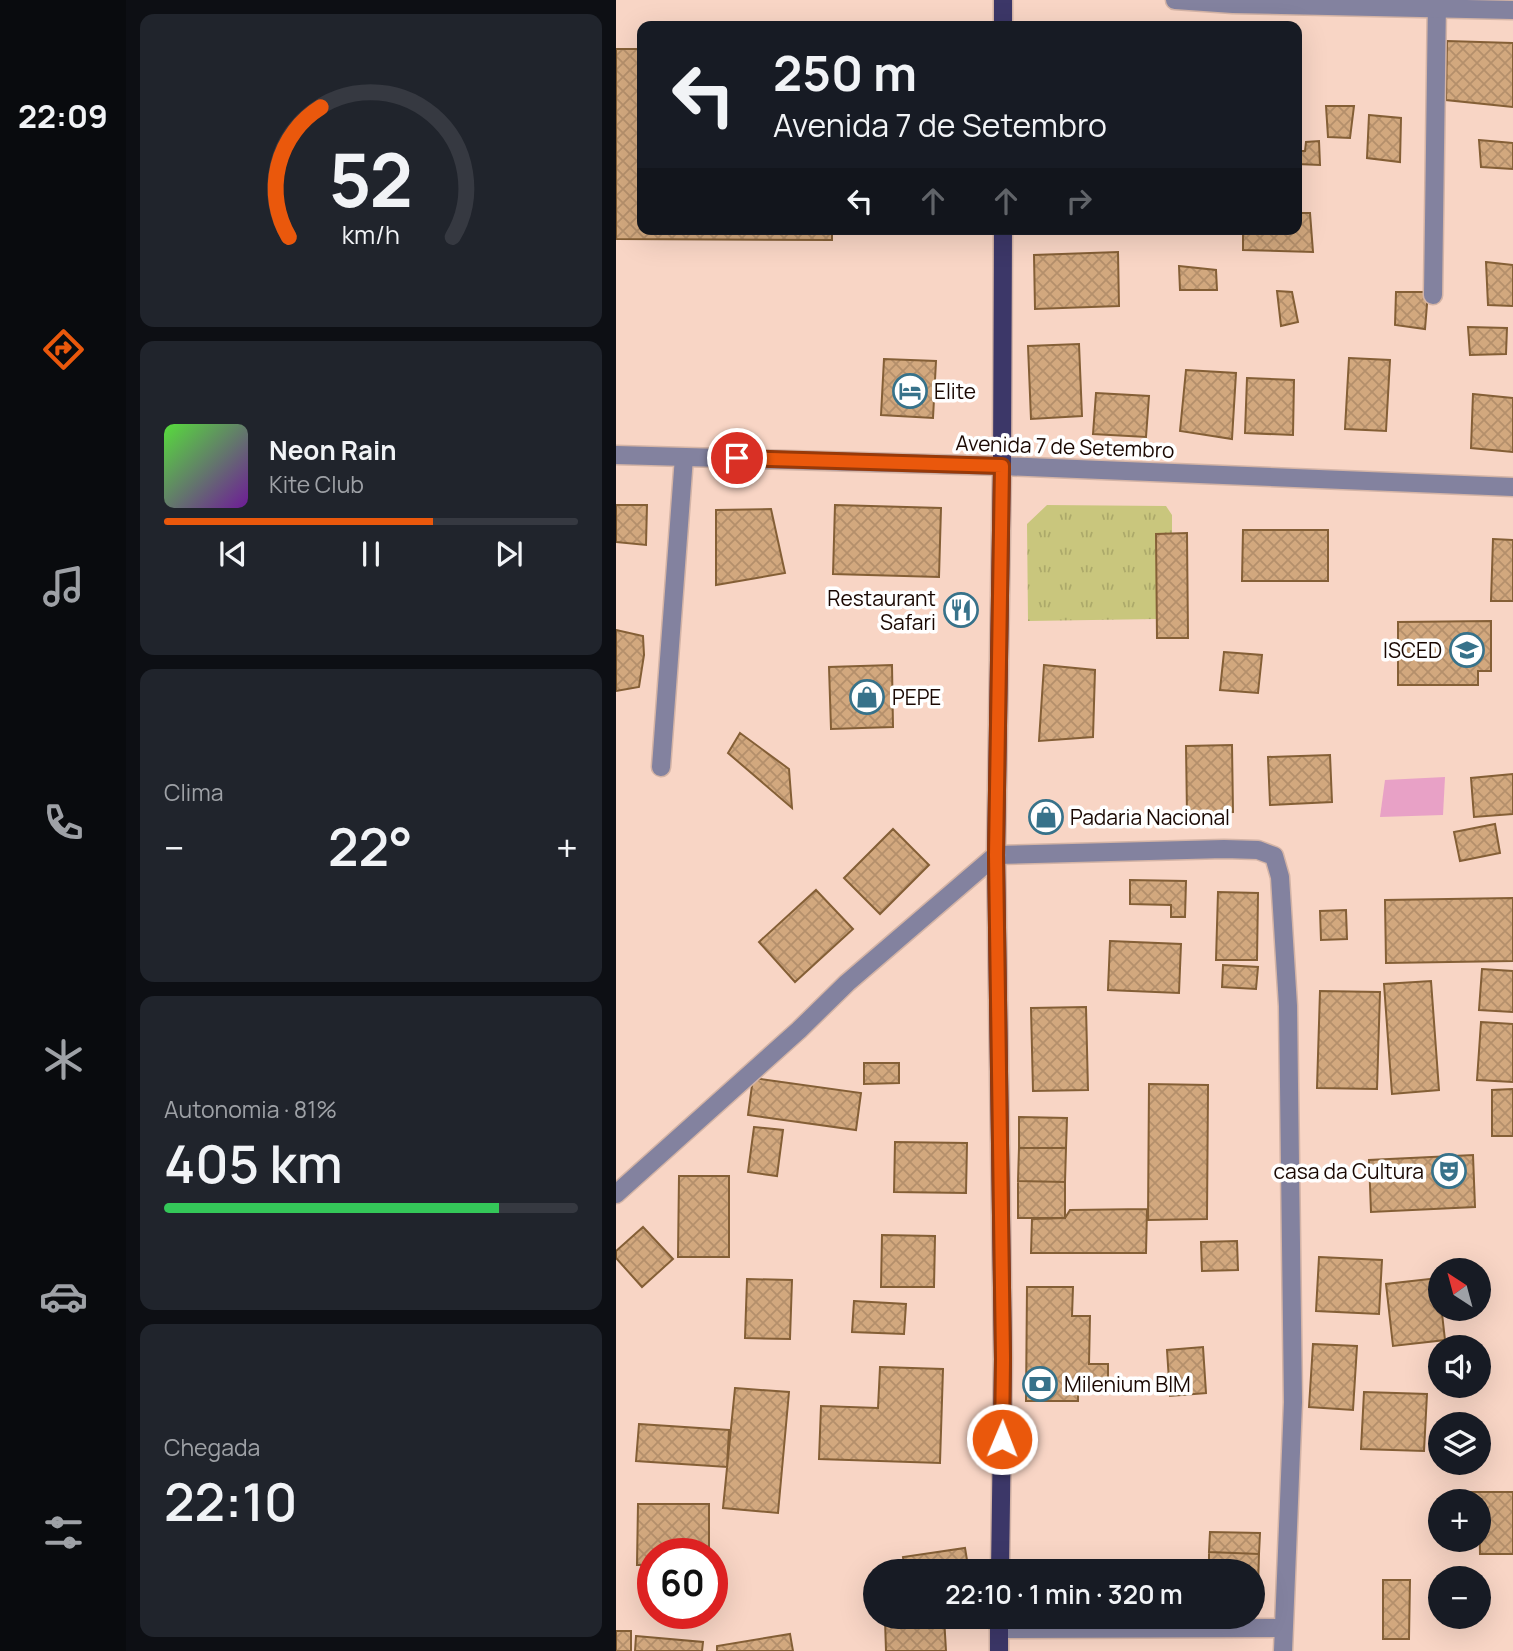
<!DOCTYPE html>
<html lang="pt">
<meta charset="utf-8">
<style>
:root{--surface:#171b24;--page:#20242c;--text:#f1f3f6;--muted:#9ea1a6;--line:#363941;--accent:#ea580c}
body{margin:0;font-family:Manrope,sans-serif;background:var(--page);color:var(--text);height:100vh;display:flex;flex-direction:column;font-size:26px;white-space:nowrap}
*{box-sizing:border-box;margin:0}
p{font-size:23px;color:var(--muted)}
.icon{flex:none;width:38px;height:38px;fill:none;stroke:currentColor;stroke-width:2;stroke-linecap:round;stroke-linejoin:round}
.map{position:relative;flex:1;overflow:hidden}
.side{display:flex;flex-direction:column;gap:14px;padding:14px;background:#0d0f14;width:490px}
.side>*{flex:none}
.guide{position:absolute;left:21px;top:21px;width:665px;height:214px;border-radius:14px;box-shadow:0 7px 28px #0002;background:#171b24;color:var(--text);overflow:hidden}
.needle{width:46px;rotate:324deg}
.fabs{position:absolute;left:812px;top:1258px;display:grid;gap:14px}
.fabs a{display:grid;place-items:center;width:63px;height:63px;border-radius:50%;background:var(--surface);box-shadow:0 7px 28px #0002;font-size:35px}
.speed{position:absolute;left:21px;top:1538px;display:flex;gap:14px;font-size:35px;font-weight:700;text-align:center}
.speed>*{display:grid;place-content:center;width:91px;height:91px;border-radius:50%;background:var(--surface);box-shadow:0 7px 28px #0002;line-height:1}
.speed .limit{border:10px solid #d22;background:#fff;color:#111}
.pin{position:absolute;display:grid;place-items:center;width:60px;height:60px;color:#fff;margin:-30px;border:4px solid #fff;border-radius:50%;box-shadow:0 2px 7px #0007}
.me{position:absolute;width:77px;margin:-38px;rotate:1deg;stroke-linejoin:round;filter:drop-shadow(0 0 5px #0008)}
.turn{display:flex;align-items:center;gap:24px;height:147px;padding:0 21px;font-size:32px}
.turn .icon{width:91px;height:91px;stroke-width:2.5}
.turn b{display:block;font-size:49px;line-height:60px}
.lanes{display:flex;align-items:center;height:66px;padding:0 21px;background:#0003;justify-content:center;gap:35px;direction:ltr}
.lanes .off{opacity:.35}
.big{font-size:52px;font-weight:600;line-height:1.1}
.side .widget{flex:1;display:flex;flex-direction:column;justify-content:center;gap:10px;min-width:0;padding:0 24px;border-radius:14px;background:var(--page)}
.side .dial{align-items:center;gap:0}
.dial svg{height:182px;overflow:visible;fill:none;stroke:var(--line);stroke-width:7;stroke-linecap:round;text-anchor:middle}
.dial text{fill:var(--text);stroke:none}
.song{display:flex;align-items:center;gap:21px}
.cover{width:84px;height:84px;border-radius:10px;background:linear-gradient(135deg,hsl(110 70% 55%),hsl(280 70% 35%))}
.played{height:7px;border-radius:4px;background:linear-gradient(90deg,var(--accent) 65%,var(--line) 65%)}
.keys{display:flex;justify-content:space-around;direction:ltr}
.heat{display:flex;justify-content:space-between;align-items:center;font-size:38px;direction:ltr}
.charge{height:10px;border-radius:5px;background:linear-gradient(90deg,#34c759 81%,var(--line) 0)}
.trip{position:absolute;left:247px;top:1559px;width:402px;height:70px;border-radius:35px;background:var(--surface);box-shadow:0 7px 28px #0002;font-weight:600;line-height:70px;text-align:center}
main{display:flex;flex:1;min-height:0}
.tab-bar{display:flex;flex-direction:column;width:126px;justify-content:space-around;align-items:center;background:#090b0e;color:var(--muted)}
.tab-bar .icon{width:49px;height:49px}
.tab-bar .selected{color:var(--accent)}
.tab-bar b{font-size:32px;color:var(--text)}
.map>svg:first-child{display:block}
.grass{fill:url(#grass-tufts)}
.water{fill:#e8a1c6}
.building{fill:url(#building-cross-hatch);stroke:#845f36;stroke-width:2}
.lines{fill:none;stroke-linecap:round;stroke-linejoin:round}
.minor-casing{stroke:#d4b4a6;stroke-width:21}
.tertiary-casing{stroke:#d4b4a6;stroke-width:21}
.primary-casing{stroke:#d4b4a6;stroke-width:21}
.minor{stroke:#83829f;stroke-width:18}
.tertiary{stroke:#83829f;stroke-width:18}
.primary{stroke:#3c3768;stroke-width:18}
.route-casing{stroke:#983908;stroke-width:18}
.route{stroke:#ea580c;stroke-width:12}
.labels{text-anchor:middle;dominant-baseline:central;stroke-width:7;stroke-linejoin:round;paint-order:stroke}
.poi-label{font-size:21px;fill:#1a0802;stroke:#fff;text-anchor:start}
.street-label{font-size:21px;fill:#1a0802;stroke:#fff}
</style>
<main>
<nav class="tab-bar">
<b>22:09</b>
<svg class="icon selected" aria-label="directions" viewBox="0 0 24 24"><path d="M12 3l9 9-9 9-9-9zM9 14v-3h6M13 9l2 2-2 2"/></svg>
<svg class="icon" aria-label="music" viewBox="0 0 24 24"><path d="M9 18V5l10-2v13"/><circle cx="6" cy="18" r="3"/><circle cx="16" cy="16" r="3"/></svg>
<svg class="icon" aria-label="phone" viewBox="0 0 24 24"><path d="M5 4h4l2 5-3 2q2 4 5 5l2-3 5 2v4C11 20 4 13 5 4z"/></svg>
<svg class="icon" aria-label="climate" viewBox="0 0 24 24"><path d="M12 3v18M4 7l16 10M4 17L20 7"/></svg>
<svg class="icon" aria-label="car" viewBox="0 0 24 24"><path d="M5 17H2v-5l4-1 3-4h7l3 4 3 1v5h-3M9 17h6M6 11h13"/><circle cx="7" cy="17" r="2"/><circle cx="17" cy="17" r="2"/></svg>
<svg class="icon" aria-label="filters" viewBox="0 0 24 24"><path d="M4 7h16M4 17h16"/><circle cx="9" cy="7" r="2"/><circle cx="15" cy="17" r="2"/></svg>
</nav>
<section class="side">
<div class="widget dial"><svg viewBox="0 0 100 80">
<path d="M14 69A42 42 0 1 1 86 69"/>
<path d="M14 69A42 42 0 0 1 28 12" stroke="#ea580c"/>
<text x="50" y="56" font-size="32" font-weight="700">52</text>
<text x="50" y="72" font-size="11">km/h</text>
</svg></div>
<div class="widget">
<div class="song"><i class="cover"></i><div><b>Neon Rain</b><p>Kite Club</p></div></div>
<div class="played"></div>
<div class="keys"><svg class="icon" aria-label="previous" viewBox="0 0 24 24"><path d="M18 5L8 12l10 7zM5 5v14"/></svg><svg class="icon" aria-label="pause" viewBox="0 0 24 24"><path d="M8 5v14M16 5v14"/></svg><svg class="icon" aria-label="next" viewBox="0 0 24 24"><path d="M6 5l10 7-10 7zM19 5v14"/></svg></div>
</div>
<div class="widget"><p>Clima</p>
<div class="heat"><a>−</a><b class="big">22°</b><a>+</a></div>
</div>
<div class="widget"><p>Autonomia · 81%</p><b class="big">405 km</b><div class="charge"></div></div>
<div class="widget"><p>Chegada</p><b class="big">22:10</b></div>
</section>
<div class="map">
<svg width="897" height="1651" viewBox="0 0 897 1651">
<defs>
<pattern id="grass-tufts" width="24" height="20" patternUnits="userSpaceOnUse" patternTransform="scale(1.75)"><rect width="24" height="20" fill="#c9c67d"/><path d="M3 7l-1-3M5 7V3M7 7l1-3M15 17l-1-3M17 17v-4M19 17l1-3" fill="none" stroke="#aca96a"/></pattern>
<pattern id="building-cross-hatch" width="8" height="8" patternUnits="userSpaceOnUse" patternTransform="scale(1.75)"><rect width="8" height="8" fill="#d2a87e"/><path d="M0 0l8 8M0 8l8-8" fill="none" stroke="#b48f6b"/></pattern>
</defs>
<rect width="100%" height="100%" fill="#f8d5c5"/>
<path class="grass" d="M431 505 550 506 556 515V533L540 534 541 619 412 621 411 524Z"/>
<path class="water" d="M829 777 827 815 764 817 769 780Z"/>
<path class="building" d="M831 41 897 43V107L830 100Z
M0 49H26V229H216V240L0 239Z
M710 106H738L734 138 712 137Z
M753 115 785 118 784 162 751 158Z
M863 140 897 143V169L865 167Z
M703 141 704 165 681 164V151H689L690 142Z
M681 213H694L697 252 627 250V229H681Z
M432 229H497V234Z
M502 252 503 306 419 309 418 255Z
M870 262 897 265V306L872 305Z
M563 266 600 270 601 290H564Z
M661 291 676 292 682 322 665 326Z
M780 292H812L809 329 779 325Z
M852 327 891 328 890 354 854 355Z
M463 344 466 416 415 419 412 346Z
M733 358 774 360 770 431 729 429Z
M268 359 320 361 317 418 265 415Z
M570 370 620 373 616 439 564 431Z
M631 378 678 380 677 435 629 433Z
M480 393 533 396 530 437 477 434Z
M857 394 897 398V452L855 448Z
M0 505H31L30 545 0 542Z
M219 505 325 508 323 577 217 574Z
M155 509 169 573 100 585V510Z
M627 530H712V581H626Z
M571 533 572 638H541L540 534Z
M877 539 897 540V601H875Z
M875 621V671H862V685H782V622Z
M0 630 27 636 28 655 23 687 0 691Z
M608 652 646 655 642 693 604 690Z
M276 665 277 727 215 729 213 667Z
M428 665 479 670 477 737 423 741Z
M124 733 173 769 176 808 112 753Z
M616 745 617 812 571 814 570 746Z
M714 755 716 802 654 805 652 757Z
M897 774V814L858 817 855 778Z
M879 824 884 853 844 861 838 832Z
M277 829 313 865 264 914 228 878Z
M514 880 570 881 569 917H555V905L514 904Z
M200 890 237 929 179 982 143 942Z
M602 892 642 893 641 960H600Z
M897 898V961L770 963 769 900Z
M730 910 731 939 705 940 704 911Z
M494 941 565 944 563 993 492 990Z
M607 965 642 967 640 989 606 987Z
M866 969 897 971V1012L863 1010Z
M815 981 823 1090 776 1094 768 984Z
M704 991 764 992 761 1089 701 1088Z
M470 1007 472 1090 417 1091 415 1008Z
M865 1022 897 1024V1082L861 1080Z
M248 1063H283V1083L248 1084Z
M137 1078 245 1093 240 1130 132 1115Z
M533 1084 592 1085 591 1219 532 1220Z
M897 1089V1136H876V1090Z
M403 1117 451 1118 450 1148H403Z
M138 1127 167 1130 161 1176 132 1172Z
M279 1142 351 1143 350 1193 278 1192Z
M403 1148H450L449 1182 402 1181Z
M857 1155 859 1207 755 1212 753 1160Z
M63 1176H113V1257H62Z
M402 1181 449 1182V1218H402Z
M531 1209 530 1253H415L416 1219 449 1218 454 1210Z
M27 1227 57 1259 26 1287 0 1258V1251Z
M266 1235 319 1236 318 1287H265Z
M621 1241 622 1270 586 1271 585 1242Z
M703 1257 766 1260 763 1314 700 1311Z
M822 1278 829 1340 777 1346 770 1284Z
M131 1279 176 1280 174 1339 129 1338Z
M411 1287H457L456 1316H474L473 1364H492V1389H462V1401H410Z
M238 1301 290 1304 288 1334 236 1332Z
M697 1344 741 1346 737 1410 693 1407Z
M587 1347 590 1393 554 1396 551 1350Z
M264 1367 327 1369 324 1463 203 1459 205 1406 262 1408Z
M119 1388 173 1392 162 1513 107 1508Z
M748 1392 811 1394 808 1451 745 1449Z
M23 1424 113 1430 111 1467 20 1461Z
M852 1492H897V1554H864L863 1502H852Z
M22 1504H93V1554H37V1565H21Z
M594 1532 644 1533 643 1554 593 1552Z
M349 1548 353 1572H289L287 1557Z
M593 1552 643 1554 642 1587H637V1572H593Z
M767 1580H794L793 1639H767Z
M328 1617 330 1651H270L269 1620Z
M0 1631H15V1651H0Z
M174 1634 177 1651H101V1646Z
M20 1636 87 1642 86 1651H19Z"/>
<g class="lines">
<g class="minor-casing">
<path id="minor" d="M817 295 821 0
M0 455 386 466 897 487
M45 767 68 457
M0 1194 183 1030 231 983 380 855 608 849 642 850 658 856 664 877 672 1006 677 1402 667 1651
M383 1629 667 1628"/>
</g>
<g class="tertiary-casing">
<path id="tertiary" d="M559 0 617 4 897 10"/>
</g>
<g class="primary-casing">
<path id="primary" d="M387 26V0
M384 1572 387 1359 380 855 386 466 387 229
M383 1617V1651"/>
</g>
<use href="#minor" class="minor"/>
<use href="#tertiary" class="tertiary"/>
<use href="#primary" class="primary"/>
</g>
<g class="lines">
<g class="route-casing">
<path id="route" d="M121 458 386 466 380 855 387 1359 386 1439"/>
</g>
<use href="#route" class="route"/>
</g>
<defs>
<g id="hotel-ring" transform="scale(1.75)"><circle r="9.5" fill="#fff" stroke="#37728a" stroke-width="1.5"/><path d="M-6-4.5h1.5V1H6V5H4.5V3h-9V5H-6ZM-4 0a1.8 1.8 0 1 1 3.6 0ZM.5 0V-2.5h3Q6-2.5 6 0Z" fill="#37728a"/></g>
<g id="restaurant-ring" transform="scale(1.75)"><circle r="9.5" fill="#fff" stroke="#37728a" stroke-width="1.5"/><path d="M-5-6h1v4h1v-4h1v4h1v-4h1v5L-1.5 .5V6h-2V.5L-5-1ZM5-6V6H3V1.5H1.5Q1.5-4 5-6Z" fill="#37728a"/></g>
<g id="university-ring" transform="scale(1.75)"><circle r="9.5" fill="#fff" stroke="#37728a" stroke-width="1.5"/><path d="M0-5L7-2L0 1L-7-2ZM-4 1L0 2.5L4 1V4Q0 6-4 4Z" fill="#37728a"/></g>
<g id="shop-ring" transform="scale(1.75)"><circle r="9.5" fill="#fff" stroke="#37728a" stroke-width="1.5"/><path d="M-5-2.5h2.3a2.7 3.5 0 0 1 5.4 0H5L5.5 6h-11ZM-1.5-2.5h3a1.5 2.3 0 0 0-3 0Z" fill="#37728a"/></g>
<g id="theatre-ring" transform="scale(1.75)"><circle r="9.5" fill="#fff" stroke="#37728a" stroke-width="1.5"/><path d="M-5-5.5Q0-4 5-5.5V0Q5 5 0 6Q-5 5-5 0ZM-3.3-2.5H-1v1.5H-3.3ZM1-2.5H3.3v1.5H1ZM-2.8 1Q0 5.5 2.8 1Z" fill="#37728a"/></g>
<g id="bank-ring" transform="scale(1.75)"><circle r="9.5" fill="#fff" stroke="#37728a" stroke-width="1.5"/><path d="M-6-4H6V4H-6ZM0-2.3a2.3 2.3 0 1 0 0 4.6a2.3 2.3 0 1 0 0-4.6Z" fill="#37728a"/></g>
</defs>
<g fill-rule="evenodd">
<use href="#hotel-ring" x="294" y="391"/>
<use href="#restaurant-ring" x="345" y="610"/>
<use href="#university-ring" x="851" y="650"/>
<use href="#shop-ring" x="251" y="697"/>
<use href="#shop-ring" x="430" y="817"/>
<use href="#theatre-ring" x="833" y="1171"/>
<use href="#bank-ring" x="424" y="1384"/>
</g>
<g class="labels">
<g class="poi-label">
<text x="318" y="391">Elite</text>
<text x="320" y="598" text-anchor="end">Restaurant<tspan x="320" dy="24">Safari</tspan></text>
<text x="826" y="650" text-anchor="end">ISCED</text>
<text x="276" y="697">PEPE</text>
<text x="454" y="817">Padaria Nacional</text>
<text x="808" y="1171" text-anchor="end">casa da Cultura</text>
<text x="448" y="1384">Milenium BIM</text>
</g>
<g class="street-label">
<text transform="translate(449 446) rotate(2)">Avenida 7 de Setembro</text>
</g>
</g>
</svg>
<div class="fabs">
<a><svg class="needle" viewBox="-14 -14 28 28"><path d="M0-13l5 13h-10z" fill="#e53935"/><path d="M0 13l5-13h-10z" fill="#9ea1a6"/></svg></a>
<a><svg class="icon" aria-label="sound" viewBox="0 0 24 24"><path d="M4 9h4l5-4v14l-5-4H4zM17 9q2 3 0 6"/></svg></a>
<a><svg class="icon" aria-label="layers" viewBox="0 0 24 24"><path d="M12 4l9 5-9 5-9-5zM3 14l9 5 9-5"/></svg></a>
<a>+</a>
<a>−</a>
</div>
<div class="speed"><div class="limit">60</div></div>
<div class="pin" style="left:121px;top:458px;background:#d93025"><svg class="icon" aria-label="arrive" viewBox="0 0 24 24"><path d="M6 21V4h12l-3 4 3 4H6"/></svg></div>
<svg class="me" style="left:386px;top:1439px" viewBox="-20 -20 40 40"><circle r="17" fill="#ea580c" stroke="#fff" stroke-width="3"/><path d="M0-11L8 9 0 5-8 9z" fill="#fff"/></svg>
<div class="trip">22:10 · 1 min · 320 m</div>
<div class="guide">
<div class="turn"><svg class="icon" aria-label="left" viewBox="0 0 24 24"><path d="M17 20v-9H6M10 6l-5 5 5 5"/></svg><div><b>250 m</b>Avenida 7 de Setembro</div></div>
<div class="lanes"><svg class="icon" aria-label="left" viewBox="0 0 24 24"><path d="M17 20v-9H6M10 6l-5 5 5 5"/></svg><svg class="icon off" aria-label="ahead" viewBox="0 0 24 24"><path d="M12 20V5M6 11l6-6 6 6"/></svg><svg class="icon off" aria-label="ahead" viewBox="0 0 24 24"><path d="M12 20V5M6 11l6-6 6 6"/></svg><svg class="icon off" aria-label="right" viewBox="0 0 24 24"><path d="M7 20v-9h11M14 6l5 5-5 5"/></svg></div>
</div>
</div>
</main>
